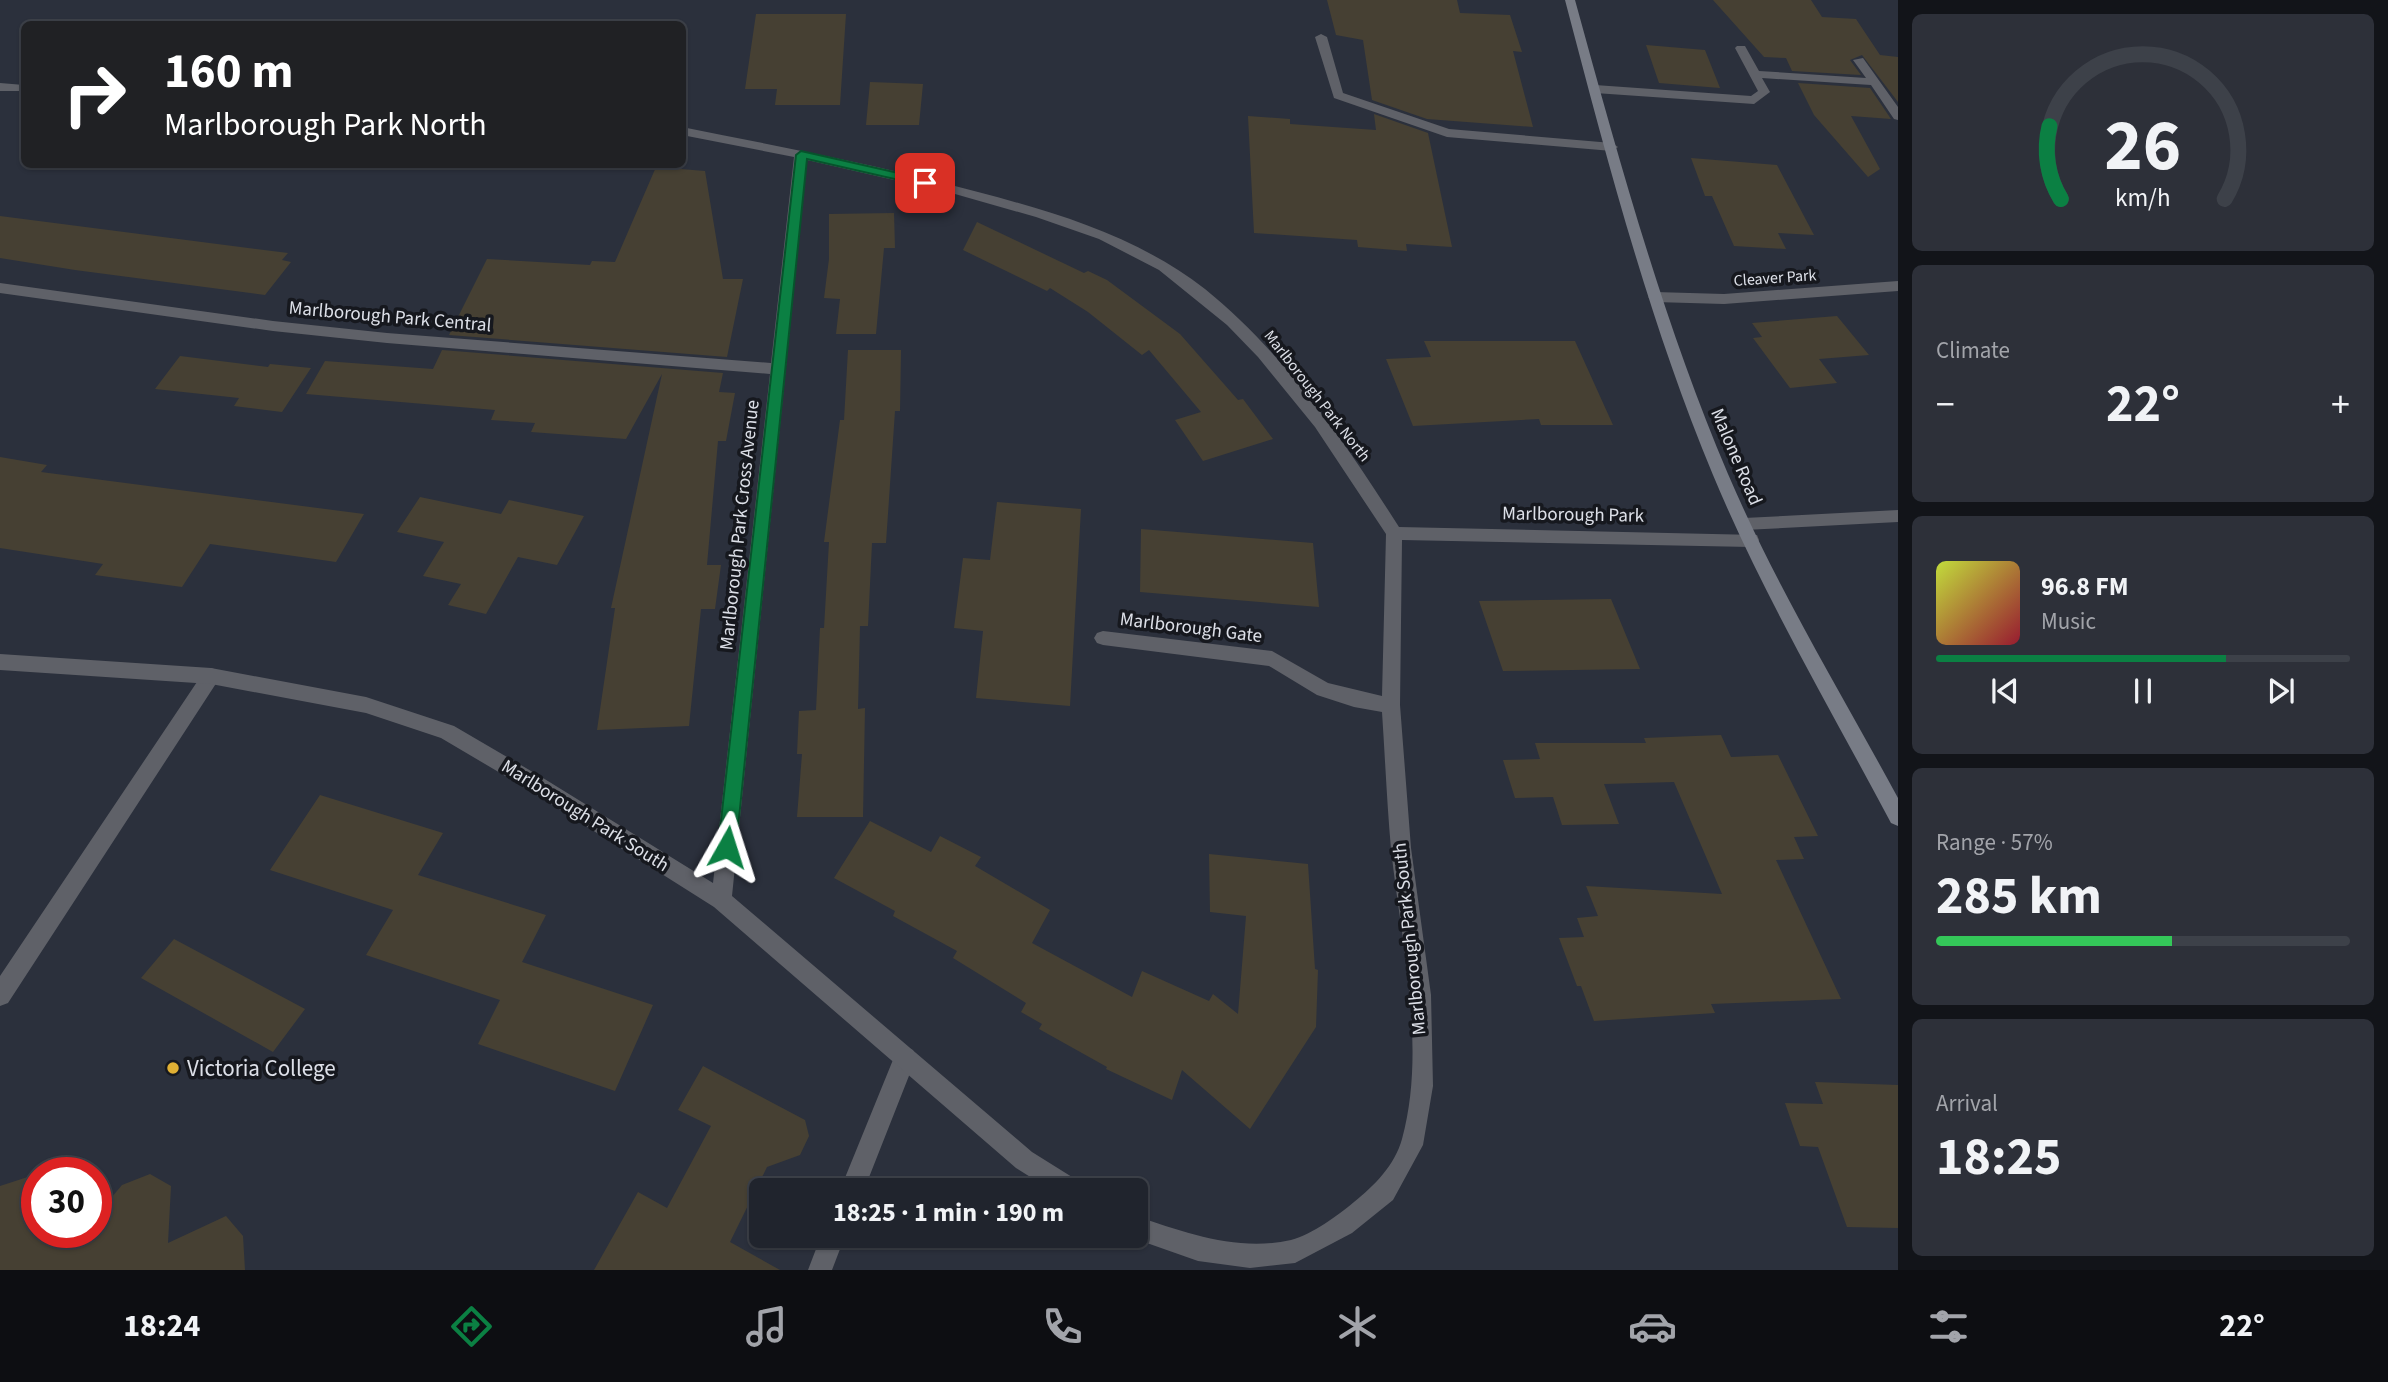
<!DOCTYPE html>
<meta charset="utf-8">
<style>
:root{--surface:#20242d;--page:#2d3039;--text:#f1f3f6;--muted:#a2a4aa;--line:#3d4149;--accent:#0b8043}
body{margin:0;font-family:"Source Sans 3",sans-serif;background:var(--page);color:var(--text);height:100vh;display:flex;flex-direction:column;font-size:26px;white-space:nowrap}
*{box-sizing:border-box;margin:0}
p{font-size:23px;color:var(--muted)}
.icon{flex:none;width:38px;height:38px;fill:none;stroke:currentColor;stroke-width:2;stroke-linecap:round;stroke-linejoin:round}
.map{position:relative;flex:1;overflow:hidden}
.side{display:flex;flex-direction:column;gap:14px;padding:14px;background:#121419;width:490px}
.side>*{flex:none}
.guide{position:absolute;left:21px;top:21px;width:665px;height:147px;border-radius:10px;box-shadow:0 2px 5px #0004,0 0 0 2px var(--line);background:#202124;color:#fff;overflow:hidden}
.speed{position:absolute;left:21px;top:1157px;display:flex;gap:14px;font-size:35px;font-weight:700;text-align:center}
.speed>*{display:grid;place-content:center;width:91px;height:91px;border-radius:50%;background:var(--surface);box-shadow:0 2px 5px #0004,0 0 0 2px var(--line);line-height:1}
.speed .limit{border:10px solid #d22;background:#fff;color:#111}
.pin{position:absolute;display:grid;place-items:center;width:60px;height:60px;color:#fff;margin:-30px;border-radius:14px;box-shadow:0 4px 10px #0006}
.me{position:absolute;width:77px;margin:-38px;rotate:6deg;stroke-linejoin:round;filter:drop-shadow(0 0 5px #0008)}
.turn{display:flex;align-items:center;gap:24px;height:147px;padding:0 28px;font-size:32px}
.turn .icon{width:91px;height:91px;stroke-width:2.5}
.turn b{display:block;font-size:49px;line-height:60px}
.big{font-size:52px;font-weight:700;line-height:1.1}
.side .tile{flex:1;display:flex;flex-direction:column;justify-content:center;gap:10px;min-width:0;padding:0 24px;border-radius:10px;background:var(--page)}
.side .dial{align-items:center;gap:0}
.dial svg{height:182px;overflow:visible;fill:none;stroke:var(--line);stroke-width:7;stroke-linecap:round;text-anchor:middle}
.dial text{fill:var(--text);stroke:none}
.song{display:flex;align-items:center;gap:21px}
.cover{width:84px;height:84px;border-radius:10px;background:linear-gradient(135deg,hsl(70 70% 55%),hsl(350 70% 35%))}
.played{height:7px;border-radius:4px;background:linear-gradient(90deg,var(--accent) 70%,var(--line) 70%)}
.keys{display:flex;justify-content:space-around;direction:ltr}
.heat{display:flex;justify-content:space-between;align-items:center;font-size:38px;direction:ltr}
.charge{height:10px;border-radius:5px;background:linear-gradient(90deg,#34c759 57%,var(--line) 0)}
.trip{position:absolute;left:749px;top:1178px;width:399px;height:70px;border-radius:10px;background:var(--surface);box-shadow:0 2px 5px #0004,0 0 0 2px var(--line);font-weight:700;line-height:70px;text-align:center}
.tabs{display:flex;height:112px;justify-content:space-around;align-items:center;background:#0d0e12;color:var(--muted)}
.tabs .icon{width:49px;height:49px}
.tabs .current{color:var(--accent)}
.tabs b{font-size:32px;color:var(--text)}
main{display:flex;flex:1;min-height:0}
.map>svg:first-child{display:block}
.building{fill:#464033}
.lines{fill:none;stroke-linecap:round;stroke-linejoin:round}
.service{fill:#5f6168;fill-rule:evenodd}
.minor{fill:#5f6168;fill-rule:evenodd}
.secondary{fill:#787c86;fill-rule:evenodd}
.route{fill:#0b8043;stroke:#07532c;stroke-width:2}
.poi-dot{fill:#e0b034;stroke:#16181e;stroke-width:2.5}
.labels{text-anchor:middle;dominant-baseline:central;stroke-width:7;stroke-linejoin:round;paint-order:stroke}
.far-street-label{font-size:16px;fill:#dde0e8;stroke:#16181e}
.street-label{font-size:19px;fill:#dde0e8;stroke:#16181e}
.near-poi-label{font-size:23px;fill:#dde0e8;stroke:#16181e;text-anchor:start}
</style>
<main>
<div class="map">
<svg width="1898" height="1270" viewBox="0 0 1898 1270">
<rect width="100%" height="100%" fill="#2b303c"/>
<path class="building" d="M1327 0H1457L1460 13 1510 15 1522 52 1513 51 1533 127 1427 119 1372 100 1363 40 1336 35Z
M1713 0H1811L1822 17 1856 19 1880 55 1898 57V102L1862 55 1850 60 1861 75 1792 71 1786 58 1764 57Z
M756 14H846L840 105H775L777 89H745Z
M1646 45 1705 50 1720 88 1659 83Z
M870 82 923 84 919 125H866Z
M1798 83 1870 88 1891 119 1851 116 1880 169 1868 177 1814 115Z
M1374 114 1428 133 1452 247 1406 244 1407 251 1358 247 1357 240 1254 233 1248 116 1290 119V124L1376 130Z
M1691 158 1777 165 1814 235 1778 233 1786 249 1734 246 1712 196H1705Z
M656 167 705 171 723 279H743L727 357 449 335 487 259 590 265 592 261 615 262Z
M894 213 895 248H884L876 334H836L840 299 824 298 829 259V214Z
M0 216 288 253 282 260 291 262 265 295 75 270 0 258Z
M977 222 1084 273 1088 271 1107 280 1180 334 1238 400 1243 399 1273 439 1203 461 1175 420 1201 412 1149 350 1142 355 1088 312 1050 288 1047 291 963 250Z
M1837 316 1869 355 1819 359 1837 383 1790 388 1753 338 1762 337 1752 323Z
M1424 341H1575L1613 425H1541L1539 419 1413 426 1386 359 1431 357Z
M442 350 723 373 719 392 735 393 726 441H718L707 565H721L715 609H701L689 726 597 730 615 608H611L662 374 626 439 531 432 535 423 491 420 495 410 306 394 325 361 433 369Z
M848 350H901L900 411H895L886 543H872L868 626H860L858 709 865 708 863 817H797L802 754H797L799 711 816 710 820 628H824L829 542H824L840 420H844Z
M180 356 268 367 270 364 311 368 282 412 234 406 239 398 155 389Z
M0 457 47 465 41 472 364 514 336 562 210 544 182 587 95 575 103 564 0 548Z
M420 497 501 514 509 500 584 516 557 565 518 557 486 614 448 605 461 584 423 576 444 542 397 532Z
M997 502 1081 509 1070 706 976 698 983 631 954 628 963 558 990 560Z
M1141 529 1313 543 1319 607 1140 592Z
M1611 599 1640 669 1503 671 1479 601Z
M1721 735 1731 757 1778 755 1818 836 1794 837 1804 859 1776 860 1841 999 1711 1004 1715 1013 1594 1021 1581 986H1577L1559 938 1584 937 1577 918 1598 916 1586 886 1722 894 1674 782 1604 784 1619 824 1562 825 1553 797 1515 798 1503 760 1540 759 1535 743H1646L1644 738Z
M320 795 443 833 418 875 546 915 522 962 653 1005 615 1091 478 1044 500 1000 366 955 393 910 270 870Z
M870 821 931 852 940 836 981 857 975 866 1050 910 1032 943 1132 997 1142 971 1209 1001 1213 994 1238 1014 1246 916 1210 912 1209 854 1308 864 1315 969 1318 970 1316 1027 1250 1129 1182 1070 1172 1100 1106 1069 1107 1067 1039 1029 1042 1024 1021 1012 1026 1003 953 958 957 951 893 916 895 911 834 878Z
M174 939 305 1009 273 1052 141 978Z
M703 1066 805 1120 809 1136 800 1155 767 1167 730 1242 780 1270H594L638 1192 667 1208 711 1126 678 1110Z
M1815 1082 1898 1085V1228L1847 1227 1818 1147 1800 1146 1785 1103 1823 1104Z
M37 1174V1239L56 1232H96V1216L122 1185 150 1174 171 1186 168 1243 226 1216 243 1236 245 1270H0V1186Z"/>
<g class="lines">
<path class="service" d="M1321 34 1327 37 1343 93 1449 129 1612 143 1618 147 1612 151 1447 137 1334 98 1315 37Z
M211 668 217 670 220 676 217 682 8 1003 0 1006V976L205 670Z
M905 1047 913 1050 916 1058 864 1190H840L897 1050Z
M821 1236H845L832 1270H808Z"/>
<path class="minor" d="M1737 46H1745L1759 71 1866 78 1853 60 1863 58 1898 107V120L1894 119 1871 85 1762 78 1770 92 1754 104 1595 93 1589 89 1595 85 1751 96 1758 91 1735 48Z
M0 83 24 85V91H0Z
M682 127C781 147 880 165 978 192 1058 213 1138 237 1205 289 1285 354 1344 441 1399 527L1757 535 1759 540 1757 545 1751 547 1402 540 1400 705 1411 848 1431 995 1433 1086 1423 1145 1393 1200 1352 1233 1295 1263 1250 1268 1198 1261 1127 1236H1136V1216C1186 1233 1238 1252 1291 1240 1313 1234 1337 1216 1354 1202 1374 1186 1395 1165 1402 1139 1427 1048 1401 942 1391 849 1387 804 1385 757 1382 712L1354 707 1317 695 1269 666 1103 645 1097 643 1094 638 1097 633 1103 631 1272 651 1328 683 1382 696 1386 534 1315 427 1258 357 1227 325 1159 270 1099 239 1036 217 955 194 807 160 732 896 1032 1152 1080 1182 1084 1190H1051L1016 1168 714 907 529 790 441 738 366 713 211 684 0 670V654L211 668 366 697 454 726 543 778 713 883 770 374 387 343 273 331 0 293V283L273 321 387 333 771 363 794 157 682 135Z
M1898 281V291L1724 304 1655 302 1648 297 1655 292 1724 294Z
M1898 510V522L1744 530 1738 529 1736 524 1738 519 1744 518Z"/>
<path class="secondary" d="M1565 0H1575C1619 160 1663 321 1728 474 1776 586 1840 691 1898 798V826L1891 823C1830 708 1763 595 1713 475 1649 321 1607 160 1565 0Z"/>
</g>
<path class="route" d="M801 151 925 179 931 183 925 186 807 159 736 847 733 853 727 856 720 853 718 847 796 155Z"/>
<circle class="poi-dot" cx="173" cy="1068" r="7"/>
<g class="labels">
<g class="far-street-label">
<text transform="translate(1775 278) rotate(-4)">Cleaver Park</text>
<text transform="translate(1317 396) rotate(52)">Marlborough Park North</text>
</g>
<g class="street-label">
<text transform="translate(390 317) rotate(5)">Marlborough Park Central</text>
<text transform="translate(1736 457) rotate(67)">Malone Road</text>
<text transform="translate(1573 515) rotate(1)">Marlborough Park</text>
<text transform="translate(740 525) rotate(-84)">Marlborough Park Cross Avenue</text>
<text transform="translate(1191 628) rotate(7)">Marlborough Gate</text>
<text transform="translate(585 816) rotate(32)">Marlborough Park South</text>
<text transform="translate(1410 939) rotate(-96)">Marlborough Park South</text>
</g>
<g class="near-poi-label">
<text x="187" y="1068">Victoria College</text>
</g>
</g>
</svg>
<div class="speed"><div class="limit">30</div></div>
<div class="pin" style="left:925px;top:183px;background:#d93025"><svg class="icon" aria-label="arrive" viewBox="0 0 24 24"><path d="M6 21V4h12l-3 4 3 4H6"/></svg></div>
<svg class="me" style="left:727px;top:847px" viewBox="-20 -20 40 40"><path d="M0-17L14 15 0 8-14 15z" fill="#0b8043" stroke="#fff" stroke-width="4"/></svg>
<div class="trip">18:25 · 1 min · 190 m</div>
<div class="guide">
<div class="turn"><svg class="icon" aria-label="right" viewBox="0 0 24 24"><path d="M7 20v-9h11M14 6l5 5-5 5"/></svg><div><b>160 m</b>Marlborough Park North</div></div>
</div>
</div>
<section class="side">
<div class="tile dial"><svg viewBox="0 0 100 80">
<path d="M14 69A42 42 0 1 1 86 69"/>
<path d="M14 69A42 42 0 0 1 9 37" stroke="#0b8043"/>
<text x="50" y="56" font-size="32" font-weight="700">26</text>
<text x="50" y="72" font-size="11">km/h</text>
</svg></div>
<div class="tile"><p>Climate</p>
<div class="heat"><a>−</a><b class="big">22°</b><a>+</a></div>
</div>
<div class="tile">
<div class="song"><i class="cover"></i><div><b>96.8 FM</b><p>Music</p></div></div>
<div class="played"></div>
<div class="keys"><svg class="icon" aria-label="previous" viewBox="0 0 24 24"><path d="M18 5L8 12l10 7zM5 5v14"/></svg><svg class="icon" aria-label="pause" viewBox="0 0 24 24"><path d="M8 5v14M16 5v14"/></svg><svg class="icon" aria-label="next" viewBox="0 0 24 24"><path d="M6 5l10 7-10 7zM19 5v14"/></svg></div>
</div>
<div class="tile"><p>Range · 57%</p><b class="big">285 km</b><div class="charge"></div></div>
<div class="tile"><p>Arrival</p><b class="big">18:25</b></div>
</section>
</main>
<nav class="tabs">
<b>18:24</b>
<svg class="icon current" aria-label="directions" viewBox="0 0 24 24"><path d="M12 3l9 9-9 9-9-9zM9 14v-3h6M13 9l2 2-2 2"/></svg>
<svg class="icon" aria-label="music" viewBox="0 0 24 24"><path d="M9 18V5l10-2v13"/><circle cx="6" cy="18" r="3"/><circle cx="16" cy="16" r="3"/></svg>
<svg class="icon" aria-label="phone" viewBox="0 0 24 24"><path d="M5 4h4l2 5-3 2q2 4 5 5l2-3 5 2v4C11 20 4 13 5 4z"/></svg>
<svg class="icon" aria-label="climate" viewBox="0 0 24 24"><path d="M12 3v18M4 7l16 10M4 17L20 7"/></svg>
<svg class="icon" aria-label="car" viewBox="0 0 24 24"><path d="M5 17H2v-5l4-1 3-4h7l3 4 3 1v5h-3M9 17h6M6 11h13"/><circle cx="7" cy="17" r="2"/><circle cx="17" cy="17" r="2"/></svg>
<svg class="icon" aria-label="filters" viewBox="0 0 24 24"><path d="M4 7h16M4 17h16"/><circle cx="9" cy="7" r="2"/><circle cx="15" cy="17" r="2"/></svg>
<b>22°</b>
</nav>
